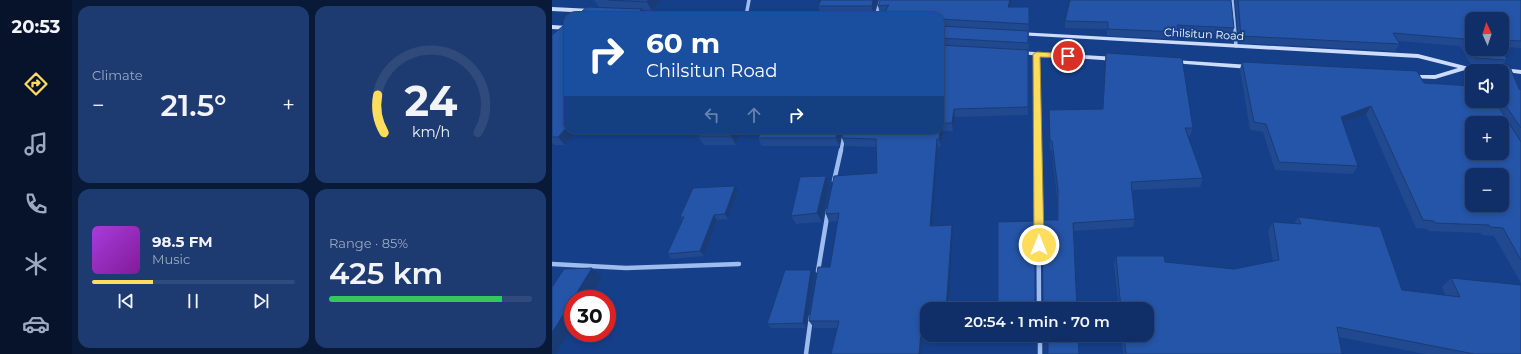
<!DOCTYPE html>
<meta charset="utf-8">
<style>
:root{--surface:#102f68;--page:#1e3b71;--text:#f1f3f6;--muted:#9ca9c0;--line:#304a7c;--accent:#ffdd5c}
body{margin:0;font-family:Montserrat,sans-serif;background:var(--page);color:var(--text);height:100vh;display:flex;flex-direction:column;font-size:15px;white-space:nowrap}
*{box-sizing:border-box;margin:0}
p{font-size:13px;color:var(--muted)}
.icon{flex:none;width:22px;height:22px;fill:none;stroke:currentColor;stroke-width:2;stroke-linecap:round;stroke-linejoin:round}
.map{position:relative;flex:1;overflow:hidden}
.side{display:flex;flex-direction:column;gap:6px;padding:6px;background:#091a39;width:480px}
.side>*{flex:none}
.guide{position:absolute;left:12px;top:12px;width:380px;height:122px;border-radius:12px;box-shadow:0 2px 6px #0003,0 0 0 1px var(--line);background:#1a4fa0;color:#fff;overflow:hidden}
.needle{width:26px;rotate:357deg}
.buttons{position:absolute;left:913px;top:12px;display:grid;gap:8px}
.buttons a{display:grid;place-items:center;width:44px;height:44px;border-radius:8px;background:var(--surface);box-shadow:0 2px 6px #0003,0 0 0 1px var(--line);font-size:20px}
.speed{position:absolute;left:12px;top:290px;display:flex;gap:8px;font-size:20px;font-weight:700;text-align:center}
.speed>*{display:grid;place-content:center;width:52px;height:52px;border-radius:50%;background:var(--surface);box-shadow:0 2px 6px #0003,0 0 0 1px var(--line);line-height:1}
.speed .limit{border:6px solid #d22;background:#fff;color:#111}
.pin{position:absolute;display:grid;place-items:center;width:34px;height:34px;color:#fff;margin:-17px;border:2px solid #fff;border-radius:50%;box-shadow:0 1px 4px #0007}
.me{position:absolute;width:44px;margin:-22px;rotate:0deg;stroke-linejoin:round;filter:drop-shadow(0 0 3px #0008)}
.turn{display:flex;align-items:center;gap:14px;height:84px;padding:0 16px;font-size:18px}
.turn .icon{width:52px;height:52px;stroke-width:2.5}
.turn b{display:block;font-size:28px;line-height:34px}
.lanes{display:flex;align-items:center;height:38px;padding:0 16px;background:#0003;justify-content:center;gap:20px;direction:ltr}
.lanes .off{opacity:.35}
.big{font-size:30px;font-weight:600;line-height:1.1}
.side .card{flex:1;display:flex;flex-direction:column;justify-content:center;gap:6px;min-width:0;padding:0 14px;border-radius:12px;background:var(--page)}
.side .dial{align-items:center;gap:0}
.dial svg{height:104px;overflow:visible;fill:none;stroke:var(--line);stroke-width:7;stroke-linecap:round;text-anchor:middle}
.dial text{fill:var(--text);stroke:none}
.song{display:flex;align-items:center;gap:12px}
.cover{width:48px;height:48px;border-radius:6px;background:linear-gradient(135deg,hsl(280 70% 55%),hsl(290 70% 35%))}
.played{height:4px;border-radius:2px;background:linear-gradient(90deg,var(--accent) 30%,var(--line) 30%)}
.keys{display:flex;justify-content:space-around;direction:ltr}
.heat{display:flex;justify-content:space-between;align-items:center;font-size:22px;direction:ltr}
.charge{height:6px;border-radius:3px;background:linear-gradient(90deg,#34c759 85%,var(--line) 0)}
.side .tiles{flex:1;display:grid;gap:6px;grid-template-columns:repeat(2,1fr)}
.trip{position:absolute;left:368px;top:302px;width:234px;height:40px;border-radius:12px;background:var(--surface);box-shadow:0 2px 6px #0003,0 0 0 1px var(--line);font-weight:600;line-height:40px;text-align:center}
main{display:flex;flex:1;min-height:0}
.dock{display:flex;flex-direction:column;width:72px;justify-content:space-around;align-items:center;background:#06132a;color:var(--muted)}
.dock .icon{width:28px;height:28px}
.dock .current{color:var(--accent)}
.dock b{font-size:18px;color:var(--text)}
.map>svg:first-child{display:block}
.lines{fill:none;stroke-linecap:round;stroke-linejoin:round}
.minor-far1{stroke:#9ebcee;stroke-width:3.5}
.minor{stroke:#9ebcee;stroke-width:4.5}
.secondary{fill:#ccdcfa;fill-rule:evenodd}
.wall{fill:#204990;fill-rule:evenodd}
.shaded-wall{fill:#1a3c76}
.building{fill:#2555a8;stroke:#1a3c76;fill-rule:evenodd}
.route{fill:#ffdd5c;stroke:#a6903c}
.labels{text-anchor:middle;dominant-baseline:central;stroke-width:4;stroke-linejoin:round;paint-order:stroke}
.far-street-label{font-size:11px;fill:#fff;stroke:#163f8a}
</style>
<main>
<nav class="dock">
<b>20:53</b>
<svg class="icon current" aria-label="directions" viewBox="0 0 24 24"><path d="M12 3l9 9-9 9-9-9zM9 14v-3h6M13 9l2 2-2 2"/></svg>
<svg class="icon" aria-label="music" viewBox="0 0 24 24"><path d="M9 18V5l10-2v13"/><circle cx="6" cy="18" r="3"/><circle cx="16" cy="16" r="3"/></svg>
<svg class="icon" aria-label="phone" viewBox="0 0 24 24"><path d="M5 4h4l2 5-3 2q2 4 5 5l2-3 5 2v4C11 20 4 13 5 4z"/></svg>
<svg class="icon" aria-label="climate" viewBox="0 0 24 24"><path d="M12 3v18M4 7l16 10M4 17L20 7"/></svg>
<svg class="icon" aria-label="car" viewBox="0 0 24 24"><path d="M5 17H2v-5l4-1 3-4h7l3 4 3 1v5h-3M9 17h6M6 11h13"/><circle cx="7" cy="17" r="2"/><circle cx="17" cy="17" r="2"/></svg>
</nav>
<section class="side">
<div class="tiles">
<div class="card"><p>Climate</p>
<div class="heat"><a>−</a><b class="big">21.5°</b><a>+</a></div>
</div>
<div class="card dial"><svg viewBox="0 0 100 80">
<path d="M14 69A42 42 0 1 1 86 69"/>
<path d="M14 69A42 42 0 0 1 9 40" stroke="#ffdd5c"/>
<text x="50" y="56" font-size="32" font-weight="700">24</text>
<text x="50" y="72" font-size="11">km/h</text>
</svg></div>
<div class="card">
<div class="song"><i class="cover"></i><div><b>98.5 FM</b><p>Music</p></div></div>
<div class="played"></div>
<div class="keys"><svg class="icon" aria-label="previous" viewBox="0 0 24 24"><path d="M18 5L8 12l10 7zM5 5v14"/></svg><svg class="icon" aria-label="pause" viewBox="0 0 24 24"><path d="M8 5v14M16 5v14"/></svg><svg class="icon" aria-label="next" viewBox="0 0 24 24"><path d="M6 5l10 7-10 7zM19 5v14"/></svg></div>
</div>
<div class="card"><p>Range · 85%</p><b class="big">425 km</b><div class="charge"></div></div>
</div>
</section>
<div class="map">
<svg width="969" height="354" viewBox="0 0 969 354">
<rect width="100%" height="100%" fill="#163f8a"/>
<g class="lines">
<path class="minor-far1" d="M680 0 684 46
M194 16 197 0
M324 16 329 0
M485 54 486 151
M913 68 920 78
M289 151 293 130"/>
<path class="minor" d="M486 150 487 309
M282 181 289 150
M0 264 74 268 187 264
M266 271 276 211
M488 335V354
M254 354 259 317"/>
<path class="secondary" d="M0 7 40 9 43 11 40 13 0 11Z
M82 11 135 14 138 16H104L80 14V12Z
M0 25 16 26V30L0 29Z
M467 32 866 54 913 66 935 67 938 69 935 71 913 70 883 79 857 78 855 77V75H883L906 68 866 58 465 35V33Z
M466 51 564 57 567 59 564 61 464 54V52Z
M622 60 698 65 701 67 698 69 620 63 619 62Z
M951 68 969 70V74L948 71 949 69Z"/>
</g>
<path class="wall" d="M42 0H109L100 11 90 10 94 16H24L47 7Z
M326 0 321 13 269 14 266 6Z
M328 0H461L459 7H477L476 115 403 117 401 131H391L389 147H386L380 226 401 232 397 309H375V335H395V338L371 339 370 354H279L285 328H262L257 321 278 267 286 221 277 222 274 214 325 173 324 147 293 146 290 138 388 130V16H331V15L332 13H328L326 6Z
M518 0 682 28 680 35 626 32 625 39 555 36V29L513 28V21Z
M683 0H969V48L950 47 955 60 951 64 967 89 969 90V283L942 236 930 235 929 233 876 231 875 229 864 228 814 114 791 123 806 166 801 174 723 170 711 132 698 130 688 69 690 62 872 83 920 101H950V71H924L928 66 919 65 908 46 846 41 848 44 843 51 687 43ZM950 19V49H920Z
M0 35 16 130H26L13 145H2L0 148Z
M554 53 641 128 638 136H636L651 178 648 187 580 190 583 219 581 227 522 231 525 309H446L483 301 485 305H489L491 302 505 220V198L500 150H498L497 110 550 109Z
M148 130H188L184 145H152L146 136Z
M290 130 287 146H210L206 138Z
M274 176 277 185 270 222 244 224 239 216Z
M186 191 176 219 165 220 152 256 120 259 115 254 130 220 128 217Z
M746 217 850 290 893 295 890 287 899 278 969 354H873L787 337 790 354H571L569 335H595V309H567L562 265 564 256 613 262 682 269 721 261 716 231 721 222 742 224Z
M259 270 262 275 254 328H219L215 324Z"/>
<path class="shaded-wall" d="M96 0H109L100 11 95 2Z
M321 0H326L321 13 320 6Z
M458 0H461L456 15V7Z
M90 9 94 16H84Z
M819 106 814 114 785 125 789 117Z
M402 109 403 117 401 131 400 123Z
M389 123 391 131 389 147 387 139Z
M16 126V130H26L13 145 6 137Z
M180 130H188L184 145 179 136Z
M285 130H290L287 146 284 138Z
M385 139 386 147 380 233 378 226Z
M0 143 2 145 0 148Z
M274 176 277 185 270 222 265 213Z
M183 186 186 191 176 219 173 214Z
M162 215 165 220 152 256 148 251Z
M400 225 401 232 397 309H394Z
M40 268 50 277 36 299H21Z
M259 270 262 275 254 328 251 323Z
M21 299V325L4 354H0V333Z
M369 332 371 339 370 354H367Z"/>
<path class="building" d="M57 0H96L95 2Z
M269 0H321L320 6H266Z
M328 0H458L456 7H477V24L388 19V16H343L331 15 337 5 326 6Z
M518 0H679L682 28 625 25 626 32 556 29V22L513 21Z
M686 0H969V41L950 40V19H920V49H950V47L955 60 924 58 912 39 841 33 848 44 689 36Z
M35 7 90 9 84 16H24Z
M16 22V126L6 137H0V35Z
M388 26 476 31V43L388 38Z
M388 45 476 50V107L402 109 400 123H389L387 139H385L378 226 400 225 394 309H375V332H369L367 354H279L287 321H257L266 267H278L287 213 274 214 282 176 325 173 324 139 290 138 292 130H388Z
M554 53 630 58 641 128H633L651 178 579 182 583 219 521 223 525 309H446V222L483 221V301L485 305H489L491 301 490 220H506V190L500 141H498L497 110 551 109Z
M690 62 865 71 872 83 920 86V101H943L969 142V260L951 228 938 227 937 225 883 223 882 221 871 220 819 106 789 117 806 166 727 162 714 124 702 122ZM920 123H950V153H920ZM920 175H950V205H920Z
M929 64 955 65 958 67 967 89 969 90V128L950 100V71H934Z
M148 130H180L179 136H146Z
M210 130H285L284 138H206Z
M274 176 265 213 239 216 248 177Z
M183 186 173 214 162 215 148 251 115 254 132 217H128L141 188Z
M746 217 828 227 850 290 908 297 899 278 969 285V354H922L785 327 790 354H574L572 335H595V309H569L564 256H612L613 262 682 269 727 260 721 222 749 224Z
M40 268 21 299 0 333V287L12 269Z
M233 270H259L251 323 215 324Z
M496 335H526L527 354H496Z"/>
<path class="route" d="M485 52 516 54 520 56 516 58 488 57 492 245 490 248 487 249 483 248 482 245 481 54Z"/>
<g class="labels">
<g class="far-street-label">
<text transform="translate(652 34) rotate(3)">Chilsitun Road</text>
</g>
</g>
</svg>
<div class="buttons">
<a><svg class="needle" viewBox="-14 -14 28 28"><path d="M0-13l5 13h-10z" fill="#e53935"/><path d="M0 13l5-13h-10z" fill="#9ca9c0"/></svg></a>
<a><svg class="icon" aria-label="sound" viewBox="0 0 24 24"><path d="M4 9h4l5-4v14l-5-4H4zM17 9q2 3 0 6"/></svg></a>
<a>+</a>
<a>−</a>
</div>
<div class="speed"><div class="limit">30</div></div>
<div class="pin" style="left:516px;top:56px;background:#d93025"><svg class="icon" aria-label="arrive" viewBox="0 0 24 24"><path d="M6 21V4h12l-3 4 3 4H6"/></svg></div>
<svg class="me" style="left:487px;top:245px" viewBox="-20 -20 40 40"><circle r="17" fill="#ffdd5c" stroke="#fff" stroke-width="3"/><path d="M0-11L8 9 0 5-8 9z" fill="#fff"/></svg>
<div class="trip">20:54 · 1 min · 70 m</div>
<div class="guide">
<div class="turn"><svg class="icon" aria-label="right" viewBox="0 0 24 24"><path d="M7 20v-9h11M14 6l5 5-5 5"/></svg><div><b>60 m</b>Chilsitun Road</div></div>
<div class="lanes"><svg class="icon off" aria-label="left" viewBox="0 0 24 24"><path d="M17 20v-9H6M10 6l-5 5 5 5"/></svg><svg class="icon off" aria-label="ahead" viewBox="0 0 24 24"><path d="M12 20V5M6 11l6-6 6 6"/></svg><svg class="icon" aria-label="right" viewBox="0 0 24 24"><path d="M7 20v-9h11M14 6l5 5-5 5"/></svg></div>
</div>
</div>
</main>
